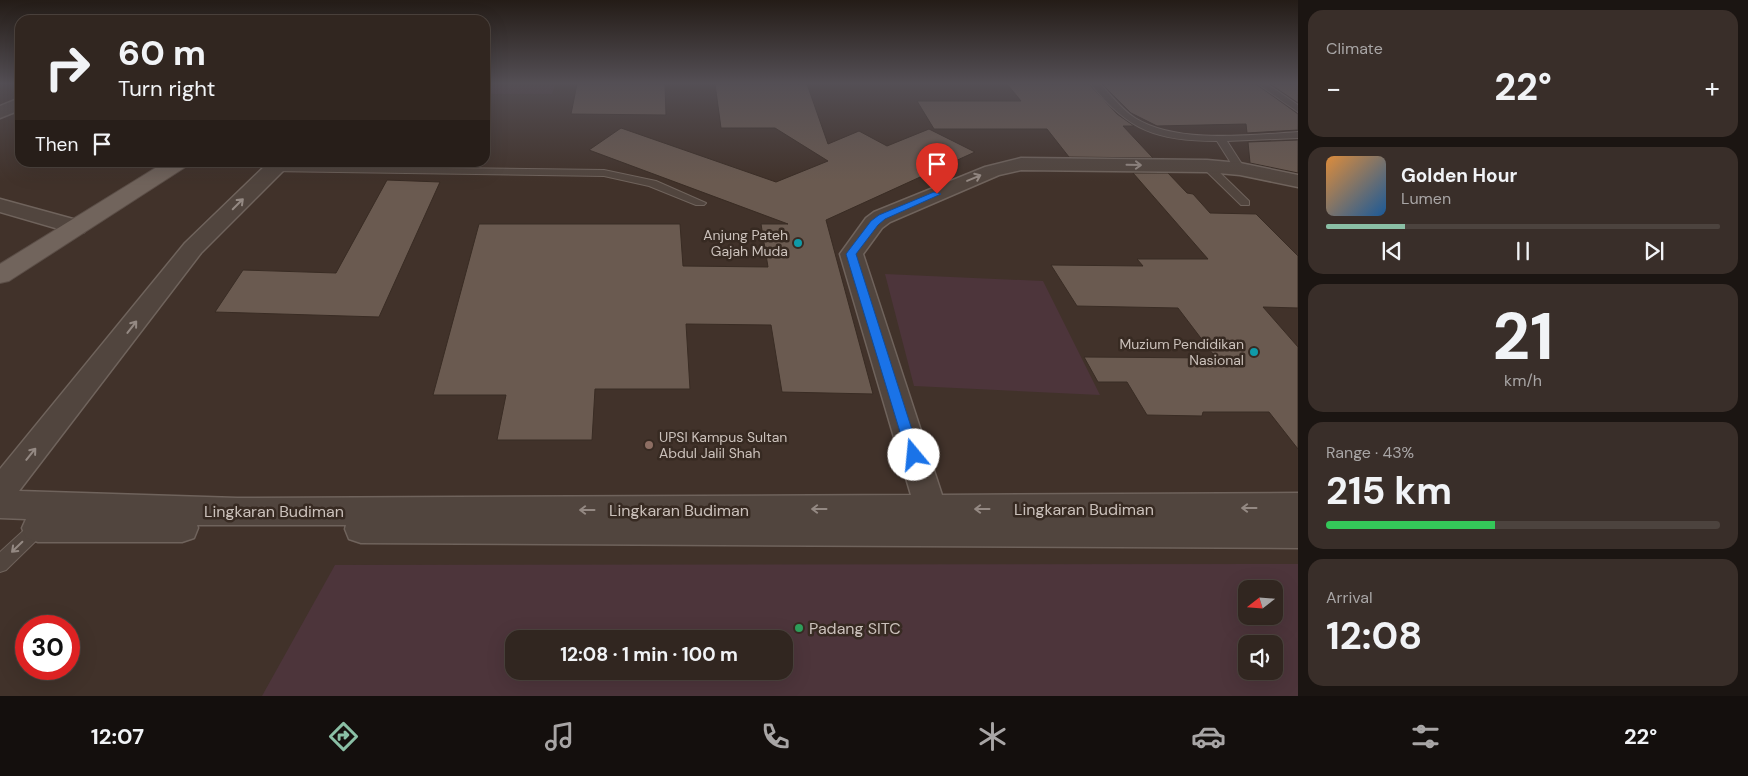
<!DOCTYPE html>
<meta charset="utf-8">
<style>
:root{--surface:#312620;--page:#392e29;--text:#f1f3f6;--muted:#a8a5a5;--line:#4c433e;--accent:#8abfa5}
body{margin:0;font-family:"DM Sans",sans-serif;background:var(--page);color:var(--text);height:100vh;display:flex;flex-direction:column;font-size:19px;white-space:nowrap}
*{box-sizing:border-box;margin:0}
p{font-size:16px;color:var(--muted)}
.icon{flex:none;width:28px;height:28px;fill:none;stroke:currentColor;stroke-width:2;stroke-linecap:round;stroke-linejoin:round}
.map{position:relative;flex:1;overflow:hidden}
.drawer{display:flex;flex-direction:column;gap:10px;padding:10px;background:#1b1512;width:450px}
.drawer>*{flex:none}
.hud{position:absolute;left:15px;top:15px;width:475px;height:152px;border-radius:15px;box-shadow:0 5px 20px #0002,0 0 0 1px var(--line);background:#312620;color:var(--text);overflow:hidden}
.needle{width:32px;rotate:253deg}
.tools{position:absolute;left:1238px;top:580px;display:grid;gap:10px}
.tools a{display:grid;place-items:center;width:45px;height:45px;border-radius:10px;background:var(--surface);box-shadow:0 5px 20px #0002,0 0 0 1px var(--line);font-size:25px}
.speed{position:absolute;left:15px;top:615px;display:flex;gap:10px;font-size:25px;font-weight:700;text-align:center}
.speed>*{display:grid;place-content:center;width:65px;height:65px;border-radius:50%;background:var(--surface);box-shadow:0 5px 20px #0002,0 0 0 1px var(--line);line-height:1}
.speed .limit{border:8px solid #d22;background:#fff;color:#111}
.pin{position:absolute;display:grid;place-items:center;width:42px;height:42px;color:#fff;margin:-51px -21px;border-radius:50% 50% 50% 0;rotate:-45deg;box-shadow:0 0 5px #0007}
.pin .icon{rotate:45deg}
.me{position:absolute;width:55px;margin:-28px;rotate:343deg;stroke-linejoin:round;filter:drop-shadow(0 0 4px #0008)}
.turn{display:flex;align-items:center;gap:18px;height:105px;padding:0 20px;font-size:22px}
.turn .icon{width:65px;height:65px;stroke-width:2.5}
.turn b{display:block;font-size:35px;line-height:42px}
.then{display:flex;align-items:center;height:48px;padding:0 20px;background:#0003;gap:10px;font-size:19px}
.big{font-size:38px;font-weight:700;line-height:1.1}
.drawer .widget{flex:1;display:flex;flex-direction:column;justify-content:center;gap:8px;min-width:0;padding:0 18px;border-radius:15px;background:var(--page)}
.drawer .dial{align-items:center;gap:0}
.dial b{font-size:65px;line-height:1}
.song{display:flex;align-items:center;gap:15px}
.cover{width:60px;height:60px;border-radius:8px;background:linear-gradient(135deg,hsl(30 70% 55%),hsl(210 70% 35%))}
.played{height:5px;border-radius:2px;background:linear-gradient(90deg,var(--accent) 20%,var(--line) 20%)}
.keys{display:flex;justify-content:space-around;direction:ltr}
.heat{display:flex;justify-content:space-between;align-items:center;font-size:28px;direction:ltr}
.charge{height:8px;border-radius:4px;background:linear-gradient(90deg,#34c759 43%,var(--line) 0)}
.trip{position:absolute;left:505px;top:630px;width:288px;height:50px;border-radius:15px;background:var(--surface);box-shadow:0 5px 20px #0002,0 0 0 1px var(--line);font-weight:700;line-height:50px;text-align:center}
.dock{display:flex;height:80px;justify-content:space-around;align-items:center;background:#140f0d;color:var(--muted)}
.dock .icon{width:35px;height:35px}
.dock .on{color:var(--accent)}
.dock b{font-size:22px;color:var(--text)}
main{display:flex;flex:1;min-height:0}
.map>svg:first-child{display:block}
.green{fill:#4d353b;fill-rule:evenodd}
.building{fill:#6a5a50;stroke:#392c24}
.lines{fill:none;stroke-linecap:round;stroke-linejoin:round}
.lane-casing{stroke:#6f635c;stroke-width:2}
.street-casing{stroke:#6f635c;stroke-width:3}
.primary-casing{stroke:#5b4e47;stroke-width:2}
.lane{fill:#51453e;fill-rule:evenodd}
.street{fill:#51453e;fill-rule:evenodd}
.primary{fill:#71645c;fill-rule:evenodd}
.oneway{stroke:#948983}
.route{fill:#1a73e8;stroke:#114b97}
.culture-dot{fill:#0f9aa8;stroke:#372a22;stroke-width:2}
.education-dot{fill:#8d6e63;stroke:#372a22;stroke-width:2}
.leisure-dot{fill:#2e9e5b;stroke:#372a22;stroke-width:2}
.labels{text-anchor:middle;dominant-baseline:central;stroke-width:5;stroke-linejoin:round;paint-order:stroke}
.poi-label{font-size:14px;fill:#cbc1bb;stroke:#372a22;text-anchor:end}
.near-street-label{font-size:16px;fill:#cbc1bb;stroke:#372a22}
.near-poi-label{font-size:16px;fill:#cbc1bb;stroke:#372a22;text-anchor:start}
</style>
<main>
<div class="map">
<svg width="1298" height="696" viewBox="0 0 1298 696">
<rect width="100%" height="100%" fill="#41322a"/>
<path class="green" d="M485 84H555L552 94H485Z
M885 274 1043 281 1100 395 914 386Z
M1298 564V696H262L335 565ZM1246 589H1274V616H1246ZM514 639H784V671H514ZM1246 644H1274V671H1246Z"/>
<path class="building" d="M577 84H665L666 115 571 114Z
M715 84H807L828 144 859 131 887 146 929 129 975 152 826 220 873 394 782 392 771 325 686 324 690 389H595L592 440H497L506 395H433L479 224H680L683 266 768 267 761 224H788L589 150 621 128 776 182 828 161 775 128H721Z
M1007 84H1089L1117 114 1134 126H1123L1153 158 1069 157 1047 129H934L917 101H1021Z
M1102 84H1256L1298 114V130L1247 133 1246 124 1157 126 1131 113Z
M1270 84H1298V103Z
M1298 140V173L1250 163 1248 142Z
M1133 173H1168L1187 193 1193 194 1210 213 1256 214 1298 256V308L1263 307 1298 347V449L1269 412H1203L1202 416 1147 415 1127 382H1098L1084 357 1216 358 1178 308 1077 306 1051 265 1143 266 1137 259H1208Z
M387 180 440 182 379 317 215 312 243 270 336 273Z"/>
<g class="lines">
<g class="lane-casing">
<path id="lane" d="M1091 84H1100C1111 95 1121 109 1135 118 1177 144 1250 135 1298 132V138L1227 141 1245 169 1240 172 1236 171 1217 141C1157 141 1129 131 1091 84Z
M1258 84H1267L1298 105V112Z
M1207 163 1211 164 1249 201V205H1241L1203 168 1202 166Z
M273 166 604 170 656 181 706 203 704 205H696L649 186 604 176 269 171V167Z
M40 518 46 521 49 526 46 531 6 570 0 572V552L34 521Z"/>
</g>
<g class="street-casing">
<path id="street" d="M20 98V110L0 118V106Z
M1021 158 1207 160 1240 163 1298 175V187L1240 175 1207 172 1021 170 999 175 890 222 882 228 863 254 942 495 1298 493V548L361 543 349 539 345 529 346 525H197L198 528 194 538 182 542H38L26 538 22 528 26 519 0 518V469L185 243 269 162H292L201 253 19 491 237 498 911 495 840 254 866 218 874 212 985 167Z
M0 199 84 222 87 227 84 232 76 234 0 212Z"/>
</g>
<g class="primary-casing">
<path id="primary" d="M165 162H190L187 166 9 281 0 283V264Z"/>
</g>
<use href="#lane" class="lane"/>
<use href="#street" class="street"/>
<use href="#primary" class="primary"/>
</g>
<defs><path id="oneway-shaft" d="M-6 0H5M1.5-3L5.5 0L1.5 3" fill="none" stroke-width="1.6" stroke-linecap="round" stroke-linejoin="round" transform="scale(1.25)"/></defs>
<g class="oneway">
<use href="#oneway-shaft" transform="translate(1134 165) rotate(1)"/>
<use href="#oneway-shaft" transform="translate(974 178) rotate(-23)"/>
<use href="#oneway-shaft" transform="translate(238 204) rotate(-45)"/>
<use href="#oneway-shaft" transform="translate(132 327) rotate(-52)"/>
<use href="#oneway-shaft" transform="translate(31 454) rotate(-51)"/>
<use href="#oneway-shaft" transform="translate(1249 508) rotate(180)"/>
<use href="#oneway-shaft" transform="translate(819 509) rotate(180)"/>
<use href="#oneway-shaft" transform="translate(982 509) rotate(180)"/>
<use href="#oneway-shaft" transform="translate(587 510) rotate(180)"/>
<use href="#oneway-shaft" transform="translate(17 547) rotate(136)"/>
</g>
<linearGradient id="sky" x2="0" y2="1"><stop stop-color="#241c17"/><stop offset="0.46" stop-color="#544f55"/><stop offset="1" stop-color="#544f55" stop-opacity="0"/></linearGradient>
<rect width="1298" height="181" fill="url(#sky)"/>
<path class="route" d="M934 192 941 194 885 219 878 225 856 254 920 455 914 460 907 455 846 254 871 221 879 215Z"/>
<g class="culture-dot">
<circle cx="798" cy="243" r="5"/>
<circle cx="1254" cy="352" r="5"/>
</g>
<circle class="education-dot" cx="649" cy="445" r="5"/>
<circle class="leisure-dot" cx="799" cy="628" r="5"/>
<g class="labels">
<g class="poi-label">
<text x="788" y="235">Anjung Pateh<tspan x="788" dy="16">Gajah Muda</tspan></text>
<text x="1244" y="344">Muzium Pendidikan<tspan x="1244" dy="16">Nasional</tspan></text>
<text x="659" y="437" text-anchor="start">UPSI Kampus Sultan<tspan x="659" dy="16">Abdul Jalil Shah</tspan></text>
</g>
<g class="near-street-label">
<text x="1084" y="509">Lingkaran Budiman</text>
<text x="679" y="510">Lingkaran Budiman</text>
<text x="274" y="511">Lingkaran Budiman</text>
</g>
<g class="near-poi-label">
<text x="809" y="628">Padang SITC</text>
</g>
</g>
</svg>
<div class="tools">
<a><svg class="needle" viewBox="-14 -14 28 28"><path d="M0-13l5 13h-10z" fill="#e53935"/><path d="M0 13l5-13h-10z" fill="#a8a5a5"/></svg></a>
<a><svg class="icon" aria-label="sound" viewBox="0 0 24 24"><path d="M4 9h4l5-4v14l-5-4H4zM17 9q2 3 0 6"/></svg></a>
</div>
<div class="speed"><div class="limit">30</div></div>
<div class="pin" style="left:937px;top:194px;background:#d93025"><svg class="icon" aria-label="arrive" viewBox="0 0 24 24"><path d="M6 21V4h12l-3 4 3 4H6"/></svg></div>
<svg class="me" style="left:914px;top:455px" viewBox="-20 -20 40 40"><circle r="19" fill="#fff"/><path d="M0-13L10 11 0 6-10 11z" fill="#1a73e8"/></svg>
<div class="trip">12:08 · 1 min · 100 m</div>
<div class="hud">
<div class="turn"><svg class="icon" aria-label="right" viewBox="0 0 24 24"><path d="M7 20v-9h11M14 6l5 5-5 5"/></svg><div><b>60 m</b>Turn right</div></div>
<div class="then">Then<svg class="icon" aria-label="arrive" viewBox="0 0 24 24"><path d="M6 21V4h12l-3 4 3 4H6"/></svg></div>
</div>
</div>
<section class="drawer">
<div class="widget"><p>Climate</p>
<div class="heat"><a>−</a><b class="big">22°</b><a>+</a></div>
</div>
<div class="widget">
<div class="song"><i class="cover"></i><div><b>Golden Hour</b><p>Lumen</p></div></div>
<div class="played"></div>
<div class="keys"><svg class="icon" aria-label="previous" viewBox="0 0 24 24"><path d="M18 5L8 12l10 7zM5 5v14"/></svg><svg class="icon" aria-label="pause" viewBox="0 0 24 24"><path d="M8 5v14M16 5v14"/></svg><svg class="icon" aria-label="next" viewBox="0 0 24 24"><path d="M6 5l10 7-10 7zM19 5v14"/></svg></div>
</div>
<div class="widget dial"><b>21</b><p>km/h</p></div>
<div class="widget"><p>Range · 43%</p><b class="big">215 km</b><div class="charge"></div></div>
<div class="widget"><p>Arrival</p><b class="big">12:08</b></div>
</section>
</main>
<nav class="dock">
<b>12:07</b>
<svg class="icon on" aria-label="directions" viewBox="0 0 24 24"><path d="M12 3l9 9-9 9-9-9zM9 14v-3h6M13 9l2 2-2 2"/></svg>
<svg class="icon" aria-label="music" viewBox="0 0 24 24"><path d="M9 18V5l10-2v13"/><circle cx="6" cy="18" r="3"/><circle cx="16" cy="16" r="3"/></svg>
<svg class="icon" aria-label="phone" viewBox="0 0 24 24"><path d="M5 4h4l2 5-3 2q2 4 5 5l2-3 5 2v4C11 20 4 13 5 4z"/></svg>
<svg class="icon" aria-label="climate" viewBox="0 0 24 24"><path d="M12 3v18M4 7l16 10M4 17L20 7"/></svg>
<svg class="icon" aria-label="car" viewBox="0 0 24 24"><path d="M5 17H2v-5l4-1 3-4h7l3 4 3 1v5h-3M9 17h6M6 11h13"/><circle cx="7" cy="17" r="2"/><circle cx="17" cy="17" r="2"/></svg>
<svg class="icon" aria-label="filters" viewBox="0 0 24 24"><path d="M4 7h16M4 17h16"/><circle cx="9" cy="7" r="2"/><circle cx="15" cy="17" r="2"/></svg>
<b>22°</b>
</nav>
